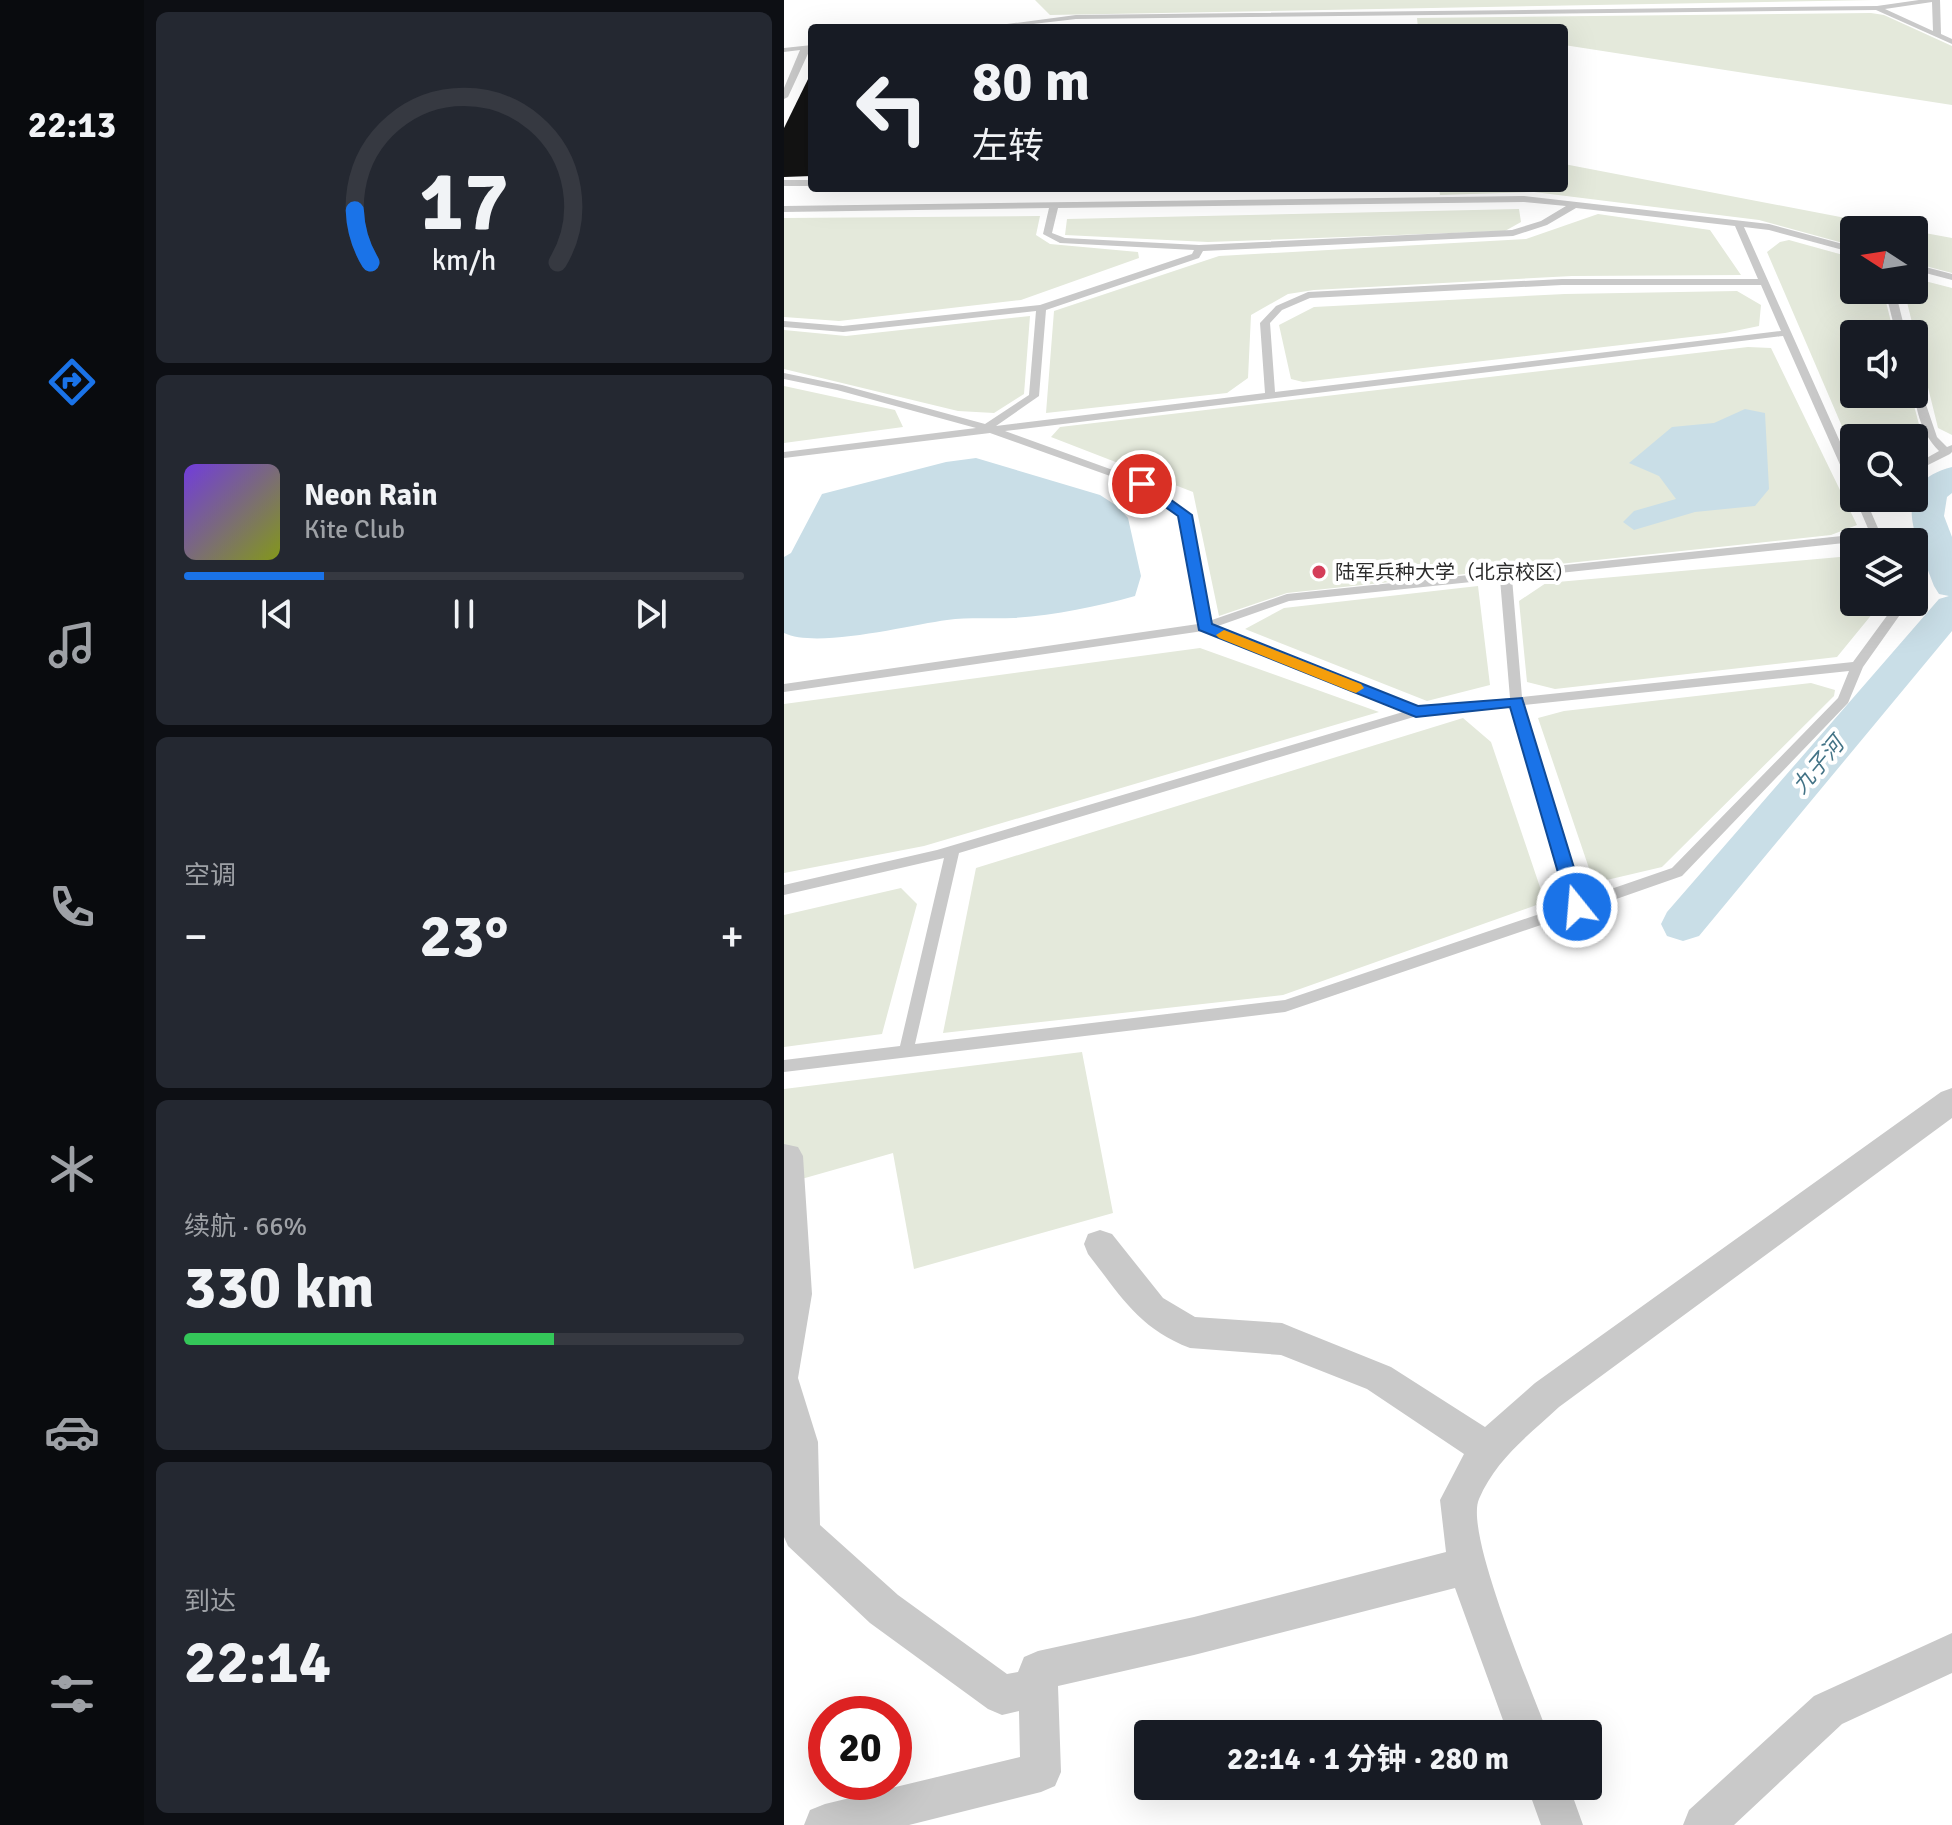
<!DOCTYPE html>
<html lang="zh">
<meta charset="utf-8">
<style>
:root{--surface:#171b24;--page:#242831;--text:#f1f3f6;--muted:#9ea1a6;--line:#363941;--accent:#1a73e8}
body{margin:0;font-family:Signika,"Noto Sans SC",sans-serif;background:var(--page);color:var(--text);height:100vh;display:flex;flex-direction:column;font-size:30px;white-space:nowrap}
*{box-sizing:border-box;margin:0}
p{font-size:26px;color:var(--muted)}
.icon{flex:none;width:44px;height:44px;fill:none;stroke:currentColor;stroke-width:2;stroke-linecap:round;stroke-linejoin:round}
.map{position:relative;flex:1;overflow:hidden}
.sheet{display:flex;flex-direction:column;gap:12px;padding:12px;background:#0d0f14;width:640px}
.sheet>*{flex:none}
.guide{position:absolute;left:24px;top:24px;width:760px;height:168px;border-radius:8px;box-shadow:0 8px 32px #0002;background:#171b24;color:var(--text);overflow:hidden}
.needle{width:52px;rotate:282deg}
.tools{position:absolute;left:1056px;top:216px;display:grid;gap:16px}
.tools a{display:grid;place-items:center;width:88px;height:88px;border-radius:8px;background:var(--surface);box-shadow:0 8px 32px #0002;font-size:40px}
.speed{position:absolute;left:24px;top:1696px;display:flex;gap:16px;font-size:40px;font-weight:700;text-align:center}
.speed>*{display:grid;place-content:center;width:104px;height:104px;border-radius:50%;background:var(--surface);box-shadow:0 8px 32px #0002;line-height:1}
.speed .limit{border:12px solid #d22;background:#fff;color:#111}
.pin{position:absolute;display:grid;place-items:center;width:68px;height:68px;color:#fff;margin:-34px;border:4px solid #fff;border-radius:50%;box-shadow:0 2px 8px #0007}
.me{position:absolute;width:88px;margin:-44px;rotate:343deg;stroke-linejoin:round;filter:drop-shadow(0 0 6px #0008)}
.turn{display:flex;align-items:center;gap:28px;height:168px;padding:0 32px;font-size:36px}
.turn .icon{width:104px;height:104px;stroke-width:2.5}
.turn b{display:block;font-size:56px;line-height:68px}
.big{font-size:60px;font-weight:700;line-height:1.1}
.sheet .tile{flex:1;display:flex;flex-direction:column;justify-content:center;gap:12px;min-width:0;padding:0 28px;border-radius:12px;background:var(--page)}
.sheet .dial{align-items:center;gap:0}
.dial svg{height:208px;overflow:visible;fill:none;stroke:var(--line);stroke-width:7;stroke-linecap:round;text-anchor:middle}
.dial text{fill:var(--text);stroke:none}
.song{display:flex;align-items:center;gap:24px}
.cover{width:96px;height:96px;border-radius:12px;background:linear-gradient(135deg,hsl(260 70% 55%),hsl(70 70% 35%))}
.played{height:8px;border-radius:4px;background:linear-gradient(90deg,var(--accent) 25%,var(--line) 25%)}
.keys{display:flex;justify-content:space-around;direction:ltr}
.heat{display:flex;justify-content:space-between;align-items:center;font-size:44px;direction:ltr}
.charge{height:12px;border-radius:6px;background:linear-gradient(90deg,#34c759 66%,var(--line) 0)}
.trip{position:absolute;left:350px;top:1720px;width:468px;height:80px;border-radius:8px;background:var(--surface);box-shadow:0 8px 32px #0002;font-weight:700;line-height:80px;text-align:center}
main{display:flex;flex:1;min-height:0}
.menu{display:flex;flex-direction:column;width:144px;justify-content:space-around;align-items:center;background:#090b0e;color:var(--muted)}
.menu .icon{width:56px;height:56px}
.menu .current{color:var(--accent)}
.menu b{font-size:36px;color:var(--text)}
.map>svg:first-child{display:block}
.green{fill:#e4e9db}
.water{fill:#c9dee7}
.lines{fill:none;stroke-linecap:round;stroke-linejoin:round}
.river{fill:#c9dee7;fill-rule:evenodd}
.building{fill:#131313}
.lane{fill:#c9c9c9;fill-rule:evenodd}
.street{fill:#c9c9c9;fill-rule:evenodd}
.route{fill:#1a73e8;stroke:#114b97;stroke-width:2}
.slow{fill:#f59e0b}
.poi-dot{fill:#d43e59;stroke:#fff;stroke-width:3}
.labels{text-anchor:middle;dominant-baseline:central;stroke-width:8;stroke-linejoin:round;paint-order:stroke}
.poi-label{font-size:20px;fill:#2c2c2c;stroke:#fff;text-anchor:start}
.water-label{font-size:22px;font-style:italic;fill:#437386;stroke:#fff}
</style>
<main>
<nav class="menu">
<b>22:13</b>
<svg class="icon current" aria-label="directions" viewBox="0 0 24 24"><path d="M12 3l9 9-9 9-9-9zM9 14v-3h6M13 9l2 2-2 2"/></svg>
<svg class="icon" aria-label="music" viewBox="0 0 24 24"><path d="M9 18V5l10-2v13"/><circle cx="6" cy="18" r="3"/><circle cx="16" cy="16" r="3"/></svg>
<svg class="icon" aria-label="phone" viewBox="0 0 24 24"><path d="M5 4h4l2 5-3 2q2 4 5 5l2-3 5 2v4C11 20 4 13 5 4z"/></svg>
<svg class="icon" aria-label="climate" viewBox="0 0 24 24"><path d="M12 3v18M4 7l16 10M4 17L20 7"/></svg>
<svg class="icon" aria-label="car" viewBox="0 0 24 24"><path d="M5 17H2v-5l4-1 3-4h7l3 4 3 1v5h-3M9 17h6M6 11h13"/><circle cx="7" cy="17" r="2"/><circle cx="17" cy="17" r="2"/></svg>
<svg class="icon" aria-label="filters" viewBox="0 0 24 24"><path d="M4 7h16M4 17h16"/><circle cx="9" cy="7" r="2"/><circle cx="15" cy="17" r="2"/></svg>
</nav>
<section class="sheet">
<div class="tile dial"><svg viewBox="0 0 100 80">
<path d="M14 69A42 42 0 1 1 86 69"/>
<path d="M14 69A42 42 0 0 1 8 49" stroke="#1a73e8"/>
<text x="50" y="56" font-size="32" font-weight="700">17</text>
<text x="50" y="72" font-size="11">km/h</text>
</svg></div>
<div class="tile">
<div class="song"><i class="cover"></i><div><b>Neon Rain</b><p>Kite Club</p></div></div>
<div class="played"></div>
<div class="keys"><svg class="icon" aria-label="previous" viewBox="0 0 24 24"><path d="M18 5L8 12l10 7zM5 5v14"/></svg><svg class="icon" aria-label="pause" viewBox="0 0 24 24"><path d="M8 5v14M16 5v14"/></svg><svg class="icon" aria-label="next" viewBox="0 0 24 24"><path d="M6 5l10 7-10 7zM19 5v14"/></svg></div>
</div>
<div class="tile"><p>空调</p>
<div class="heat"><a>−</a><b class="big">23°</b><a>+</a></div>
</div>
<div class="tile"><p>续航 · 66%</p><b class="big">330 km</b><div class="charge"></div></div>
<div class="tile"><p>到达</p><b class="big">22:14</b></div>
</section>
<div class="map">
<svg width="1168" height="1825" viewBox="0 0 1168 1825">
<rect width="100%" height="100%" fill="#fff"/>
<path class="green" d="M251 0H1090L266 15Z
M1087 13 1100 15 1168 46V105L780 45V28H634L633 18Z
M780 164 1124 230H1070V246L975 220 750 192 656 195 655 188H780Z
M735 209 737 222 721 231 424 242 281 235 283 219Z
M814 214 926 230 957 275 788 276 530 290 504 294 467 315 464 378 443 393 262 413 270 311 435 256 742 239Z
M256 216 252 235 266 244 354 252 355 258 237 300 55 321 0 317V218Z
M1130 231 1168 238V273L1130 263Z
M1005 240 1070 258V290H1099L1110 334H1070V394H1127L1142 451 1130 456V438H1070L1069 452 983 252 996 242Z
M1133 279 1168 288V435L1154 428 1120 290H1130V281Z
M953 291 977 305 975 326 941 333 519 382 507 379 495 325 530 307 781 294Z
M246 316 240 394 210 413 174 411 0 369V330L62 336Z
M964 347 987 348 1073 525 1047 535 503 593 435 616 409 492 267 437 276 427Z
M0 386 111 410 119 427 0 443Z
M1067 556 1070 559V602H1098L1053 657 771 689 743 682 735 601 762 583Z
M694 586 706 685 643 701 461 629 500 608Z
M416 648 595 712 140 846 0 873V704Z
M1027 683 1051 690 1050 696 878 867 810 883 754 718 780 711Z
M679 718 707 742 761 902 499 995 159 1033 192 868Z
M117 888 133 904 98 1034 0 1047V915Z
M298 1052 329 1213 130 1269 109 1153 7 1182 0 1207V1089Z"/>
<path class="water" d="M961 409 981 413 985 489 971 506 911 512 850 530 839 522 850 511 892 499 875 476 845 463 888 427 930 423Z
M192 458 316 495 333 506 344 518 357 576 351 596C312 607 271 615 230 618 208 619 185 617 163 620 125 625 33 649 0 633V557L7 553 38 494 162 462Z"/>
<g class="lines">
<path class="river" d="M1168 467V493L1163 497 1160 516 1168 537V631L915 936 899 941 883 936 877 924 883 912 1155 599 1165 596 1155 594 1150 586C1134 541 1101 484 1168 467Z"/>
</g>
<path class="building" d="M28 71V176L0 177V128Z"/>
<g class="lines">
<path class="lane" d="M1135 0H1156L1157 34 1168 39V44L1092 10 292 19 216 28H193L292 15 1093 6ZM1148 2 1149 31 1101 9Z
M28 45 4 97 0 99V88L16 50 0 52V48Z
M0 180H28V186H0Z
M740 196 985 224 1070 247V253L985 230 960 227 1070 473V488L1065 485 999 336 221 431 362 482 405 513 425 621 503 594 1086 533 1071 498H1081L1100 542H1090L1089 540 728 578 738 697 1069 662 1113 602H1125L1079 667 1064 703 898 876 798 911 501 1012 0 1072V1060L116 1046 160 858 0 895V885L153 850 619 712 419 631 0 692V684L414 624 396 516 354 486 206 433 0 458V452L192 428 53 390 0 379V373L58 385 201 424 245 395 252 311 59 332 0 327V321L59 326 256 305 408 254 410 250 276 243 259 234 265 208 0 212V206ZM740 202 782 206 757 221 728 230 415 245 281 238 268 233 274 208ZM792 208 951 226 974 279H778L524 292 492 306 476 323 481 393 212 426 255 396 262 310 415 258 419 251 729 236 763 225ZM778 285H977L997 331 491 392 486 323 498 310 526 298ZM716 579 726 698 633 708 431 627 505 601ZM1065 671 1054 698 888 868 798 899 739 705ZM727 706 785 904 501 1000 131 1044 175 853 633 716Z
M1130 264 1168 274V280L1130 270Z
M1101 290H1111L1122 334H1112Z
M1130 381 1135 384 1153 437 1163 447 1168 445V452L1166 454 1130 472V465L1155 451C1136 432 1130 405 1130 381Z"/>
<path class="street" d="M1168 1088V1118L775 1407C745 1435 712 1459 695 1499 680 1533 749 1693 764 1734H724L671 1588 410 1655 274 1686 277 1772 271 1786 257 1792 125 1825H20L26 1810 41 1804 236 1757 235 1711 218 1715 204 1709 86 1623 4 1546 0 1537V1144L14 1147 19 1156 28 1294 14 1378 34 1442 36 1525 114 1595 223 1674 234 1672 240 1657 254 1651 410 1617 662 1552 656 1500 680 1454 583 1389 497 1355 406 1348C354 1328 337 1296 304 1254L300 1244 304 1234 316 1230 328 1234 379 1298 411 1317 498 1323 510 1328 607 1367 701 1427 751 1383 1157 1092Z
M1168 1633V1673L1058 1724 950 1825H899L905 1810 1030 1696Z
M743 1786H785L799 1825H757Z"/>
</g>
<path class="route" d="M358 479 408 515 428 624 634 706 738 698 802 907 800 911 793 913 784 907 726 707 632 717 415 630 394 516 353 487 351 484Z"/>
<path class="slow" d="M440 630 577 684 580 688 572 693 566 691 435 638 432 635Z"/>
<circle class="poi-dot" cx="535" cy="572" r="8"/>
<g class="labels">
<g class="poi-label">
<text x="551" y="572">陆军兵种大学（北京校区）</text>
</g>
<g class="water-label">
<text transform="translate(1034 765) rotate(-50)">九子河</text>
</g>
</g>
</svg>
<div class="tools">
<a><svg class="needle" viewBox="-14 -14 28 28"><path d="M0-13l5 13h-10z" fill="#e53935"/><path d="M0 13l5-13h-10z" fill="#9ea1a6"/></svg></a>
<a><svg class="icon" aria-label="sound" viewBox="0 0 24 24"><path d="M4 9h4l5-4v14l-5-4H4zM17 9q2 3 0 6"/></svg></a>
<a><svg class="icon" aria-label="search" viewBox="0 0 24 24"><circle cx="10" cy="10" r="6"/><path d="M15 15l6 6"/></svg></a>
<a><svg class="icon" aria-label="layers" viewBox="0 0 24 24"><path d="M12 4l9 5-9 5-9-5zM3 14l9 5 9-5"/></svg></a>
</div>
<div class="speed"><div class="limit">20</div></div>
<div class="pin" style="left:358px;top:484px;background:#d93025"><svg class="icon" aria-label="arrive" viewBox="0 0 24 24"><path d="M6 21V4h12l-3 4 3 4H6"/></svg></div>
<svg class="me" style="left:793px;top:907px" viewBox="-20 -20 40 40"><circle r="17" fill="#1a73e8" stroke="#fff" stroke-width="3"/><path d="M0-11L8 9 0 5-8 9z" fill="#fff"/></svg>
<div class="trip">22:14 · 1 分钟 · 280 m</div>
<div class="guide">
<div class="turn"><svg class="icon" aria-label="left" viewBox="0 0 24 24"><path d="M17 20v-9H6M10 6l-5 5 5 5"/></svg><div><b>80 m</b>左转</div></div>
</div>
</div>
</main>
